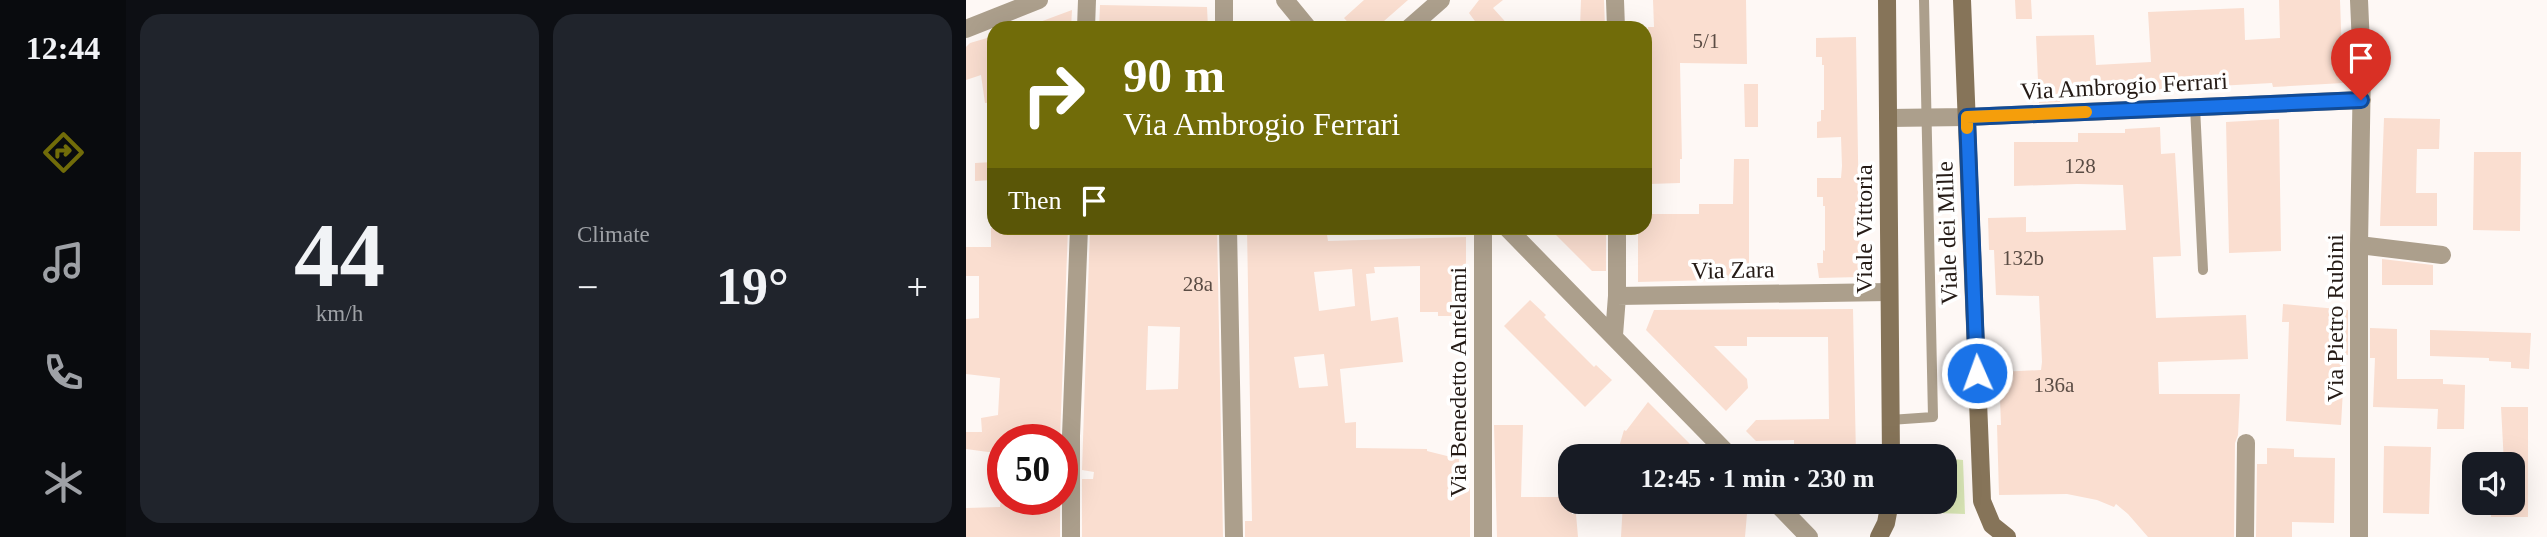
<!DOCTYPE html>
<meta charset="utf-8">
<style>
:root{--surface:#171b24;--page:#20242c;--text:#f1f3f6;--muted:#9ea1a6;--accent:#716c09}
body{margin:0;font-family:"Times New Roman",serif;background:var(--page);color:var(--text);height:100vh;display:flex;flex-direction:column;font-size:26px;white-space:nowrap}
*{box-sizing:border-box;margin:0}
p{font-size:23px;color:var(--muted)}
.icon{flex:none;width:38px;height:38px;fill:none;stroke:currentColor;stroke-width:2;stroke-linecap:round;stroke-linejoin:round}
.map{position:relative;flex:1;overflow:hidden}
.details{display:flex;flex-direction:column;gap:14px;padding:14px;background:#0d0f14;width:840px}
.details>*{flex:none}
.top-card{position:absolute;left:21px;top:21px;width:665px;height:214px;border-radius:21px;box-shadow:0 7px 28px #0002;background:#716c09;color:#fff;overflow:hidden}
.buttons{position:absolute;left:1496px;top:452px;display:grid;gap:14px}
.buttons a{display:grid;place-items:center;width:63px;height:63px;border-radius:14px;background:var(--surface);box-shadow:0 7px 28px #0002;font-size:35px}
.speed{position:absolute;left:21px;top:424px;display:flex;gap:14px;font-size:35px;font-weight:700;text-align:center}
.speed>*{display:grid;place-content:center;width:91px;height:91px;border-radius:50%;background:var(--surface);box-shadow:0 7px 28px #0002;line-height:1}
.speed .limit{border:10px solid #d22;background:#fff;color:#111}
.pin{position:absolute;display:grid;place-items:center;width:60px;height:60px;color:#fff;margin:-72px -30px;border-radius:50% 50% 50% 0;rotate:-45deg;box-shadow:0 0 7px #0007}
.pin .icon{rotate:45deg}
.me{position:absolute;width:77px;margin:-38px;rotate:358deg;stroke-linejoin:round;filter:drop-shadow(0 0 5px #0008)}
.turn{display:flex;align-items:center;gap:24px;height:147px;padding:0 21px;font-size:32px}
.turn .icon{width:91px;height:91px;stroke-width:2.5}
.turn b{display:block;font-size:49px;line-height:60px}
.then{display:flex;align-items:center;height:66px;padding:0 21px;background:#0003;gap:14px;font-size:26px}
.big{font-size:52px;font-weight:800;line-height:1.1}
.details .tile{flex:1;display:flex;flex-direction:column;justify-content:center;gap:10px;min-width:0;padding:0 24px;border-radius:21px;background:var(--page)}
.details .dial{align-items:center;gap:0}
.dial b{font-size:91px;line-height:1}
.heat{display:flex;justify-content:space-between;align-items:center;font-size:38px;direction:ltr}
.details .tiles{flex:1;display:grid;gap:14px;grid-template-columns:repeat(2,1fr)}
.trip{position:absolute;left:592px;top:444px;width:399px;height:70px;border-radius:21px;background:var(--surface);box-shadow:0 7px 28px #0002;font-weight:800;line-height:70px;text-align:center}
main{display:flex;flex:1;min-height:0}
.dock{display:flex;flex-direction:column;width:126px;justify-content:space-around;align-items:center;background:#090b0e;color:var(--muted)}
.dock .icon{width:49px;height:49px}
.dock .on{color:var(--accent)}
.dock b{font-size:32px;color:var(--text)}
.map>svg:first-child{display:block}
.green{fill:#dae7b6}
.building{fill:#faded0;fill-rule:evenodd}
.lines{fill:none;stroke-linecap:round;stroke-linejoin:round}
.service{stroke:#ac9f8c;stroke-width:10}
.minor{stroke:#ac9f8c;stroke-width:18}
.secondary{stroke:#867459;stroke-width:18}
.route-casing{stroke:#114b97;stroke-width:18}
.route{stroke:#1a73e8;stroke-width:12}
.slow{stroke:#f59e0b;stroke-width:12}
.labels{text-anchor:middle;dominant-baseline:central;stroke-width:7;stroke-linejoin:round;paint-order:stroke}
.number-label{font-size:21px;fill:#5a4c44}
.street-label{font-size:24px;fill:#251b16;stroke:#fff}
</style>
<main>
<nav class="dock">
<b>12:44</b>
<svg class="icon on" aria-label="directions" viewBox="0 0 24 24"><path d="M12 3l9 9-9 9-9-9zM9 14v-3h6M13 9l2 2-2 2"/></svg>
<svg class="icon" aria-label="music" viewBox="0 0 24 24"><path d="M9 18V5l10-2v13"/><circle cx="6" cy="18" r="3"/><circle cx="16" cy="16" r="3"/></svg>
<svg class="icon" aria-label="phone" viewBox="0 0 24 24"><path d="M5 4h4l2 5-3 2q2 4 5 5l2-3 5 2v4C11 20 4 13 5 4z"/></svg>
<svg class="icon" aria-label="climate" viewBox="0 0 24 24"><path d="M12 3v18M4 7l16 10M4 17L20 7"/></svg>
</nav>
<section class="details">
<div class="tiles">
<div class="tile dial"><b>44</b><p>km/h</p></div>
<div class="tile"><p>Climate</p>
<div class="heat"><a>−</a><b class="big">19°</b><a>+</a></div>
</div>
</div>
</section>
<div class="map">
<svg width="1581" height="537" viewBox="0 0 1581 537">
<rect width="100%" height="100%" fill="#fef8f5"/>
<path class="green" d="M978 458 997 460 999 514 941 512V502H978Z"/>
<path class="building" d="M398 0H442L410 28H387L378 18Z
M513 0H537L527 8 545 28H514L503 13Z
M615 0H638L639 28H614Z
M687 0H780L781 64 714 63 716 159H714V183L683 184 682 27H688Z
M1049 0H1065L1066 19H1050Z
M1313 0H1374L1377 83 1307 87 1306 83 1179 90 1157 91V86L1094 89V102L1073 103 1070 36 1128 35 1130 65 1185 62 1182 12 1278 8 1279 40 1314 38Z
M134 5 241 7 242 28H133Z
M106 10 105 28H63V26Z
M28 36V102L19 103 15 75 0 80V47L4 43Z
M890 37 894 277 853 278 851 263H857V250L859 251V206H857V197H851V178H875L876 166 875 137 851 138V122L855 121V110H858V65H856V57H850V38Z
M778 84H792V127H779Z
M1418 118 1474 119 1473 149H1451L1450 193H1471V226H1414Z
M1313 119 1315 251 1263 253 1260 122Z
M1194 127 1195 154 1209 153 1215 256 1187 257 1190 318 1280 315 1282 359 1192 362 1193 394H1274L1272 435 1269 443 1268 537H1182L1162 514 1150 504 1148 507 1131 500 1101 494 1033 495 1031 425H1035L1033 372 1075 370 1076 362 1073 296 1030 295 1028 250H1023L1022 218 1060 217V232L1160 230 1157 185 1111 184 1048 186V142H1112V133H1159V129Z
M1508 152H1555L1554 231 1507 230Z
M768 159H783V279L672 282V228H679V214H733V204H767Z
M28 162V180L9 181V163Z
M25 228H102L94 439H37V454L0 449V432H16L15 418 32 415 34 378 0 374V319L13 318V276H0V247H25Z
M124 228H251L257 537H116V479H127L128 472 116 470ZM182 326 214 327 212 389 180 390Z
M281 228H360L362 241 500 237V316H472V312H454V266L408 267 409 273 400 274 405 321 432 317 437 362 374 369 379 423 390 422V448L461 449V451L493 459 492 488H504V537H279V521H286ZM386 269 389 306 353 311 348 272ZM358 354 362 386 333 388 328 357Z
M583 228H640V271H626Z
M1416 259 1467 265V285H1416Z
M564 300 580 315 578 317 628 367 630 365 646 380 619 407 538 326Z
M1317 304 1382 310V355H1379L1375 425 1320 421 1323 322H1316Z
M887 309 890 457H828V440L790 441 780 431 790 420 863 419 862 337H781V346H748L781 379 782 388 760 411 680 330 688 310Z
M1404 328 1431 329V379H1477V384L1499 385 1498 429H1471L1472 409 1407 407 1409 358H1404Z
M1464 330 1565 333 1563 369 1545 368V362L1523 361V358L1464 356Z
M682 402 737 457H650L658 430 660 431Z
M1535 407H1562V517H1525V502H1547V464H1538Z
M528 425H557L555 497H604L606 514H610L612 537H531Z
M1418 446 1465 447 1463 514 1417 513Z
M1301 448 1328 449V457L1369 458 1368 523 1326 522V537H1290L1291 464H1301Z
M35 499H94V537H0V508L34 507Z
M657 502H782L779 537H655Z"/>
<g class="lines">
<path class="service" d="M1229 107 1237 270
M924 420 967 417 958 0"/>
<path class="minor" d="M258 0V28
M319 0 342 28
M649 0 650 28
M1393 0 1396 68 1393 245V537
M120 28 121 0
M443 28 475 0
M0 29 73 0
M922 118 1001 117 1396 100
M262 228 268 537
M517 228V537
M541 228 765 457
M651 228V296
M1393 245 1476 255
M648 335 651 296 923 292
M809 502 843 537
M105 537V436L113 228
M1279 537 1280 443"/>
<path class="secondary" d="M921 0 925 457
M996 0 1016 501 1026 525 1041 537
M913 537 920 523 924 502"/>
</g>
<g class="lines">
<g class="route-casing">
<path id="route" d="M1011 373 1001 117 1395 100"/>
</g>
<use href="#route" class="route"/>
<path class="slow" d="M1001 128V117L1120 112"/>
</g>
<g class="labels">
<g class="number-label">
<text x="740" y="41">5/1</text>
<text x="1114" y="166">128</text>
<text x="1057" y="258">132b</text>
<text x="232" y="284">28a</text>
<text x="1088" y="385">136a</text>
</g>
<g class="street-label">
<text transform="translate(1158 86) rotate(-3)">Via Ambrogio Ferrari</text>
<text transform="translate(898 229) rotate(-90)">Viale Vittoria</text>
<text transform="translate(981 233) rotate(-92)">Viale dei Mille</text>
<text transform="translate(767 270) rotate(-1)">Via Zara</text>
<text transform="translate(1369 318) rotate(-90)">Via Pietro Rubini</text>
<text transform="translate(492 382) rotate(-90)">Via Benedetto Antelami</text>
</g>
</g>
</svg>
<div class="buttons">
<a><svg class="icon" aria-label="sound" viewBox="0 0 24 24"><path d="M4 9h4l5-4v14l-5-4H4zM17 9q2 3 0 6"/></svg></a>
</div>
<div class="speed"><div class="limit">50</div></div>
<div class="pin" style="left:1395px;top:100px;background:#d93025"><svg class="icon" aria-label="arrive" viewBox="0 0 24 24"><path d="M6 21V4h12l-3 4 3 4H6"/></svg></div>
<svg class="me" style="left:1011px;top:373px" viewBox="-20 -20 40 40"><circle r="17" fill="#1a73e8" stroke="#fff" stroke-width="3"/><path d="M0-11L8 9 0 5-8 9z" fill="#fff"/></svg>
<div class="trip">12:45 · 1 min · 230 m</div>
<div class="top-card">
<div class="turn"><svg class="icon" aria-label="right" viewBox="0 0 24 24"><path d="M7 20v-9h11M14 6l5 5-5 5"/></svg><div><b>90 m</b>Via Ambrogio Ferrari</div></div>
<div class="then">Then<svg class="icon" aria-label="arrive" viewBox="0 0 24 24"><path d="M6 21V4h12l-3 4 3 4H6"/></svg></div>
</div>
</div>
</main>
